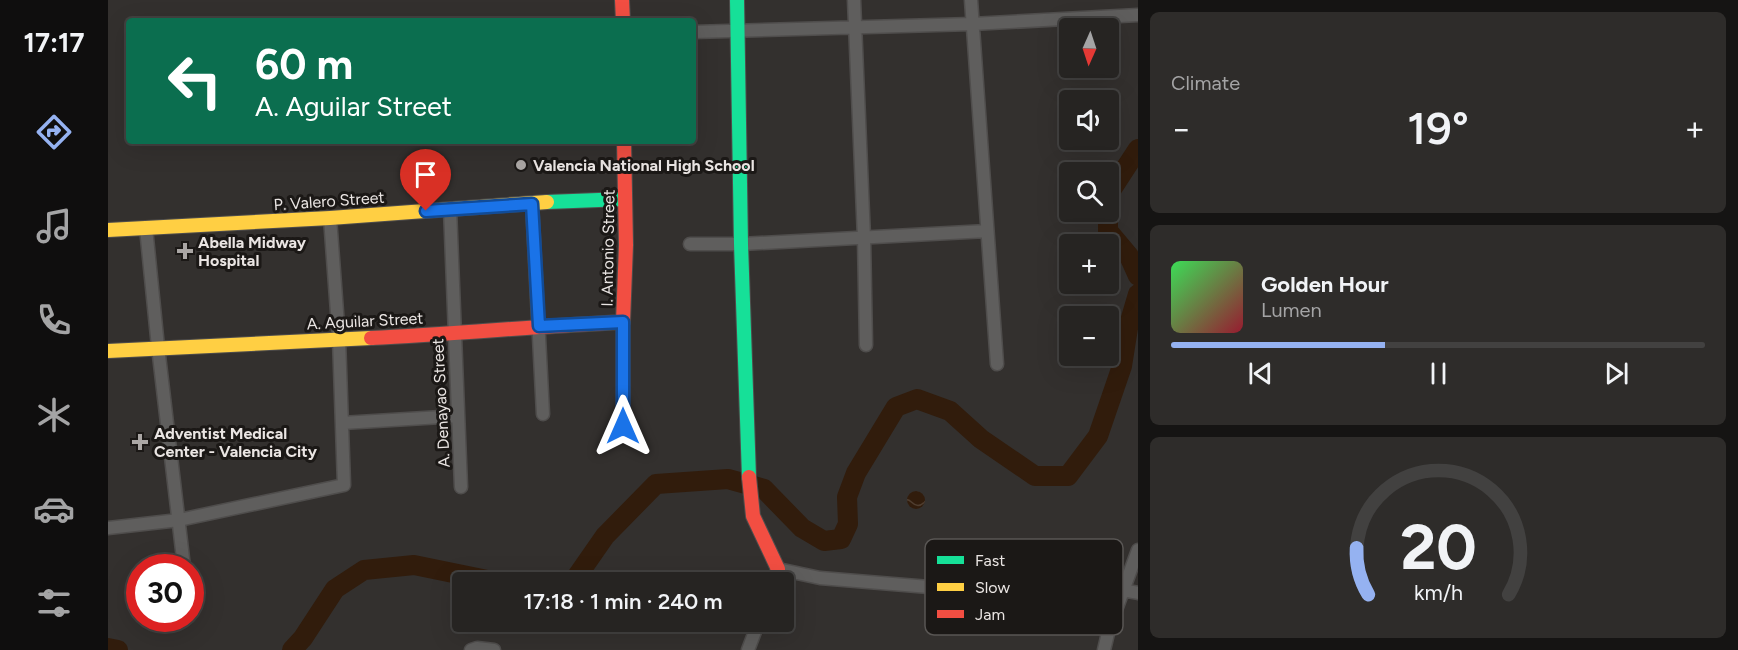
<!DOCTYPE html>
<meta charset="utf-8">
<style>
:root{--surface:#262422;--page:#2e2c2a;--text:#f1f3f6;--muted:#a4a4a5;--line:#424140;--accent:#95b2f1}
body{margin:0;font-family:Figtree,sans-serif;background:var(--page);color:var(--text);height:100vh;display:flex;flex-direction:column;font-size:22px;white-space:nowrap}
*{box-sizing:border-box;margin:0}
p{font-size:20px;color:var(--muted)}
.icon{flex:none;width:33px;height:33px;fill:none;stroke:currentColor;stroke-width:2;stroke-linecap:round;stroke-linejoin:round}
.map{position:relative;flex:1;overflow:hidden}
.drawer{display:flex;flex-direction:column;gap:12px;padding:12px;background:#151413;width:600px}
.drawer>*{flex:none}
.top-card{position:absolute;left:18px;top:18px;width:570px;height:126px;border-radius:6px;box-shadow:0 6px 24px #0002,0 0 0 2px var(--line);background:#0b6e4f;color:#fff;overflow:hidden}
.needle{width:39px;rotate:183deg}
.controls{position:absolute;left:951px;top:18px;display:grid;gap:12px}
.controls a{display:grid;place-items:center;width:60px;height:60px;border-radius:6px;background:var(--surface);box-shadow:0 6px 24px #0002,0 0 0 2px var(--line);font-size:30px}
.speed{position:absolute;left:18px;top:554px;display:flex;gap:12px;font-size:30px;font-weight:700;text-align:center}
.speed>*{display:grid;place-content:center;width:78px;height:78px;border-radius:50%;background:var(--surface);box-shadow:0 6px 24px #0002,0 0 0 2px var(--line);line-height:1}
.speed .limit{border:9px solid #d22;background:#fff;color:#111}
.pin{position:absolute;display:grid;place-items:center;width:51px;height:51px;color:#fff;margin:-62px -26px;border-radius:50% 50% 50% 0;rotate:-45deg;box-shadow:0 0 6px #0007}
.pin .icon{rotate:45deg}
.me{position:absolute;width:66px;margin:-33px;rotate:0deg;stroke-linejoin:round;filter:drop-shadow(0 0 4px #0008)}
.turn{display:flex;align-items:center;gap:21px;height:126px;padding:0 30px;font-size:27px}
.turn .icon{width:78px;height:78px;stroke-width:2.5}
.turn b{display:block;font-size:42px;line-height:51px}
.big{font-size:45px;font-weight:600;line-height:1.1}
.drawer .widget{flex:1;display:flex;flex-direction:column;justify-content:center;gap:9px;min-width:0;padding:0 21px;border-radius:9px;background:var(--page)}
.drawer .dial{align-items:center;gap:0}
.dial svg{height:156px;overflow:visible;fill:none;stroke:var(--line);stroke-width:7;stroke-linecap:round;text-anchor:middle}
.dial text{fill:var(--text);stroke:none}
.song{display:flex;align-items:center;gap:18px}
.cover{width:72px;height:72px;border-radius:9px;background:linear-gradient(135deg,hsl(130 70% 55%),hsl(350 70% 35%))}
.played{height:6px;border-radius:3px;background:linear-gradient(90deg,var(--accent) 40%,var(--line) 40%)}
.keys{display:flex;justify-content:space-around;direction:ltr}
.heat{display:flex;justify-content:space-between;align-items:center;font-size:33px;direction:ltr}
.trip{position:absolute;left:344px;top:572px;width:342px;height:60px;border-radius:6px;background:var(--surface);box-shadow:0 6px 24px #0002,0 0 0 2px var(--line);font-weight:600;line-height:60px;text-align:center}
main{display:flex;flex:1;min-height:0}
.menu{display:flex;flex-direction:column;width:108px;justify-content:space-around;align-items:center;background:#0f0e0e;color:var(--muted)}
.menu .icon{width:42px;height:42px}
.menu .on{color:var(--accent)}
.menu b{font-size:27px;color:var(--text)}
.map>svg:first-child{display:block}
.water{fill:url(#water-waves)}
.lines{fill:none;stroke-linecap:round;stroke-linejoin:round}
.river{stroke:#311c0c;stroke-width:20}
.street-casing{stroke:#4f4d4c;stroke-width:15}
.fast-casing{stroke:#4f4d4c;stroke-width:16}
.slow-casing{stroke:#4f4d4c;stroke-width:16}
.jam-casing{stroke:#4f4d4c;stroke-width:16}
.street{stroke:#5f5e5d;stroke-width:12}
.fast{stroke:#16e098;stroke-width:14}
.slow{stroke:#ffcf43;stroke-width:14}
.jam{stroke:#f24e42;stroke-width:14}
.route-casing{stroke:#114b97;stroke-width:15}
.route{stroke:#1a73e8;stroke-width:10}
.poi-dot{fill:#aaa6a4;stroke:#1b1816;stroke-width:2}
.labels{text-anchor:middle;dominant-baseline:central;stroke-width:6;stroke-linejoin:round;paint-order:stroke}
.poi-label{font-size:16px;font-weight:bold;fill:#eae5e3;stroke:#1b1816;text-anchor:start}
.street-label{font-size:16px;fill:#eae5e3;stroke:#1b1816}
.key{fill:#1b1816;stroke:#595654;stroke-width:1.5}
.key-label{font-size:16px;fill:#eae5e3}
</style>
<main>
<nav class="menu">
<b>17:17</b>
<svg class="icon on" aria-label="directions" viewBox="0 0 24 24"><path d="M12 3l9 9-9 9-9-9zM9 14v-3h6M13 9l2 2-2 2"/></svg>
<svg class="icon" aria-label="music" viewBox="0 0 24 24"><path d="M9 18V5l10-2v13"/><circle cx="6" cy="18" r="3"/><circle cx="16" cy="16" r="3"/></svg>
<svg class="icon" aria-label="phone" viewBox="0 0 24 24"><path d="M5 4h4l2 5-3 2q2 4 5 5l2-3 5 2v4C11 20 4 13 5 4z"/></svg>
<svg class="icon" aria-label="climate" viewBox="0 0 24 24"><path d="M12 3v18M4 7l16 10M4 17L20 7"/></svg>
<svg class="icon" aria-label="car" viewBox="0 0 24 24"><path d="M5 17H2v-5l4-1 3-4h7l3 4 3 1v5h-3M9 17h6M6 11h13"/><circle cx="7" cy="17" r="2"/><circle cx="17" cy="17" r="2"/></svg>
<svg class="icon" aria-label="filters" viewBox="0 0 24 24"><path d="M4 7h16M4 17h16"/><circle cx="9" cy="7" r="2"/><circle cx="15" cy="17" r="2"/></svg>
</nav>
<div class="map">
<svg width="1030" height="650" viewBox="0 0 1030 650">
<defs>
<pattern id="water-waves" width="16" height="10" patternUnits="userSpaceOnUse" patternTransform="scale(1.5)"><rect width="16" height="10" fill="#311c0c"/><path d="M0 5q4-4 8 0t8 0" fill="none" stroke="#4f3d2f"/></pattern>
</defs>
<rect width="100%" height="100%" fill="#33302e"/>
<path class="water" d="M799 500a9 9 0 1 1 18 0a9 9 0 1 1-18 0Z"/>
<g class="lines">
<path class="river" d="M1000 195 1030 149
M1000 212V231L1021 256 1030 276
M465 582 497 536 548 484 620 479 656 489 694 528 716 541 733 539 740 524 739 497 748 473 788 407 809 399 842 411 873 439 927 476H960L990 436 1014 366 1020 328 1030 294
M0 648 10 650
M184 650 195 638 227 589 256 570 306 565 389 582"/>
<g class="street-casing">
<path id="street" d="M746 0 756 238 758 345
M863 0 889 364
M585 32 864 24 1030 15
M424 203 435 414
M342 209 353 487
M38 228 50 347 76 567
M582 244H633L879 231
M234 423 350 416
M515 426V322
M0 528 71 520 236 485 231 339 222 218
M670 569 712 578 821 587 930 599C945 597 957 591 972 589 992 586 1011 589 1030 593
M363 650 369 648 386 650
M640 650 651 621
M996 650 1001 629 1030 550"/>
</g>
<g class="fast-casing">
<path id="fast" d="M629 0 633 244 641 477
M439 202 517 199"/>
</g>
<g class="slow-casing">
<path id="slow" d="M0 230 222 218 439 202
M0 351 263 338"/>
</g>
<g class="jam-casing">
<path id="jam" d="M514 0 515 21
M263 338C347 334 431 326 515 322L518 245 516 141
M641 477 645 516 670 569 665 582"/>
</g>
<use href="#street" class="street"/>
<use href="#fast" class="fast"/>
<use href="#slow" class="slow"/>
<use href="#jam" class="jam"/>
</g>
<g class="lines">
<g class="route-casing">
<path id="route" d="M318 211 424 204 431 326 515 322V426"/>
</g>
<use href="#route" class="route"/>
</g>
<g class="poi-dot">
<circle cx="413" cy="165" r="6"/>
<path d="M74 242h6v6h6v6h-6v6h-6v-6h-6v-6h6z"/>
<path d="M29 433h6v6h6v6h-6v6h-6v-6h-6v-6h6z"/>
</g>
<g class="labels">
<g class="poi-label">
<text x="425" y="165">Valencia National High School</text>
<text x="90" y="242">Abella Midway<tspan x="90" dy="18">Hospital</tspan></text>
<text x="46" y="433">Adventist Medical<tspan x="46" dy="18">Center - Valencia City</tspan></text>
</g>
<g class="street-label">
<text transform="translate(221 201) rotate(-4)">P. Valero Street</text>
<text transform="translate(500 248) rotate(-89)">I. Antonio Street</text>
<text transform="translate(257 321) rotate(-3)">A. Aguilar Street</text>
<text transform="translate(333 403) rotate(-93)">A. Denayao Street</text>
</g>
</g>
<rect x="817" y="539" width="198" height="96" rx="9" class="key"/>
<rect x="829" y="556" width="27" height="8" fill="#16e098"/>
<rect x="829" y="583" width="27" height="8" fill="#ffcf43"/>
<rect x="829" y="610" width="27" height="8" fill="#f24e42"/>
<g class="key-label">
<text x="867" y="566">Fast</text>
<text x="867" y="593">Slow</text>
<text x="867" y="620">Jam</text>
</g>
</svg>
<div class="controls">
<a><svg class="needle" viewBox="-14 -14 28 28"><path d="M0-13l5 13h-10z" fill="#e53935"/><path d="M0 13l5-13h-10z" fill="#a4a4a5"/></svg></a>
<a><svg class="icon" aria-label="sound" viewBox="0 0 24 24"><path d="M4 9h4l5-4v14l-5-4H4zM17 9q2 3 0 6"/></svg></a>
<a><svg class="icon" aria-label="search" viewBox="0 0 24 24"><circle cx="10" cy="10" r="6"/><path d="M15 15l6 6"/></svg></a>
<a>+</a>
<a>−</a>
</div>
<div class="speed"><div class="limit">30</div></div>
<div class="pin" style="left:318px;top:211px;background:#d93025"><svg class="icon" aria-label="arrive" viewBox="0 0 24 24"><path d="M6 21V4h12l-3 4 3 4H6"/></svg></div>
<svg class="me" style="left:515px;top:426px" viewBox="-20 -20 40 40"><path d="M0-17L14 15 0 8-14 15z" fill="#1a73e8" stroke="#fff" stroke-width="4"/></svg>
<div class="trip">17:18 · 1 min · 240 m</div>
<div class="top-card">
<div class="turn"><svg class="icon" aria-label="left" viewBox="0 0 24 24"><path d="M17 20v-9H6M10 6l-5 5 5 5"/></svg><div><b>60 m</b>A. Aguilar Street</div></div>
</div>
</div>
<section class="drawer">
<div class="widget"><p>Climate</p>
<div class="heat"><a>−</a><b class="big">19°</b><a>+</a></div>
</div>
<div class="widget">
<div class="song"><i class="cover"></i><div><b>Golden Hour</b><p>Lumen</p></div></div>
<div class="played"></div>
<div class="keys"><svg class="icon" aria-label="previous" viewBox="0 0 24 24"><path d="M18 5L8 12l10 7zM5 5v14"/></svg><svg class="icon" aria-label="pause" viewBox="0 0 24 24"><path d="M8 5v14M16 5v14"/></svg><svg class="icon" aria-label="next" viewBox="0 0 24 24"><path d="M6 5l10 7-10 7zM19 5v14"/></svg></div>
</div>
<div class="widget dial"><svg viewBox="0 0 100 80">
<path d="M14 69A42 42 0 1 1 86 69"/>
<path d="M14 69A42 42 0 0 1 8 45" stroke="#95b2f1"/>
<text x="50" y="56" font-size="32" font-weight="700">20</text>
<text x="50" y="72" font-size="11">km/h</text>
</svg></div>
</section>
</main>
